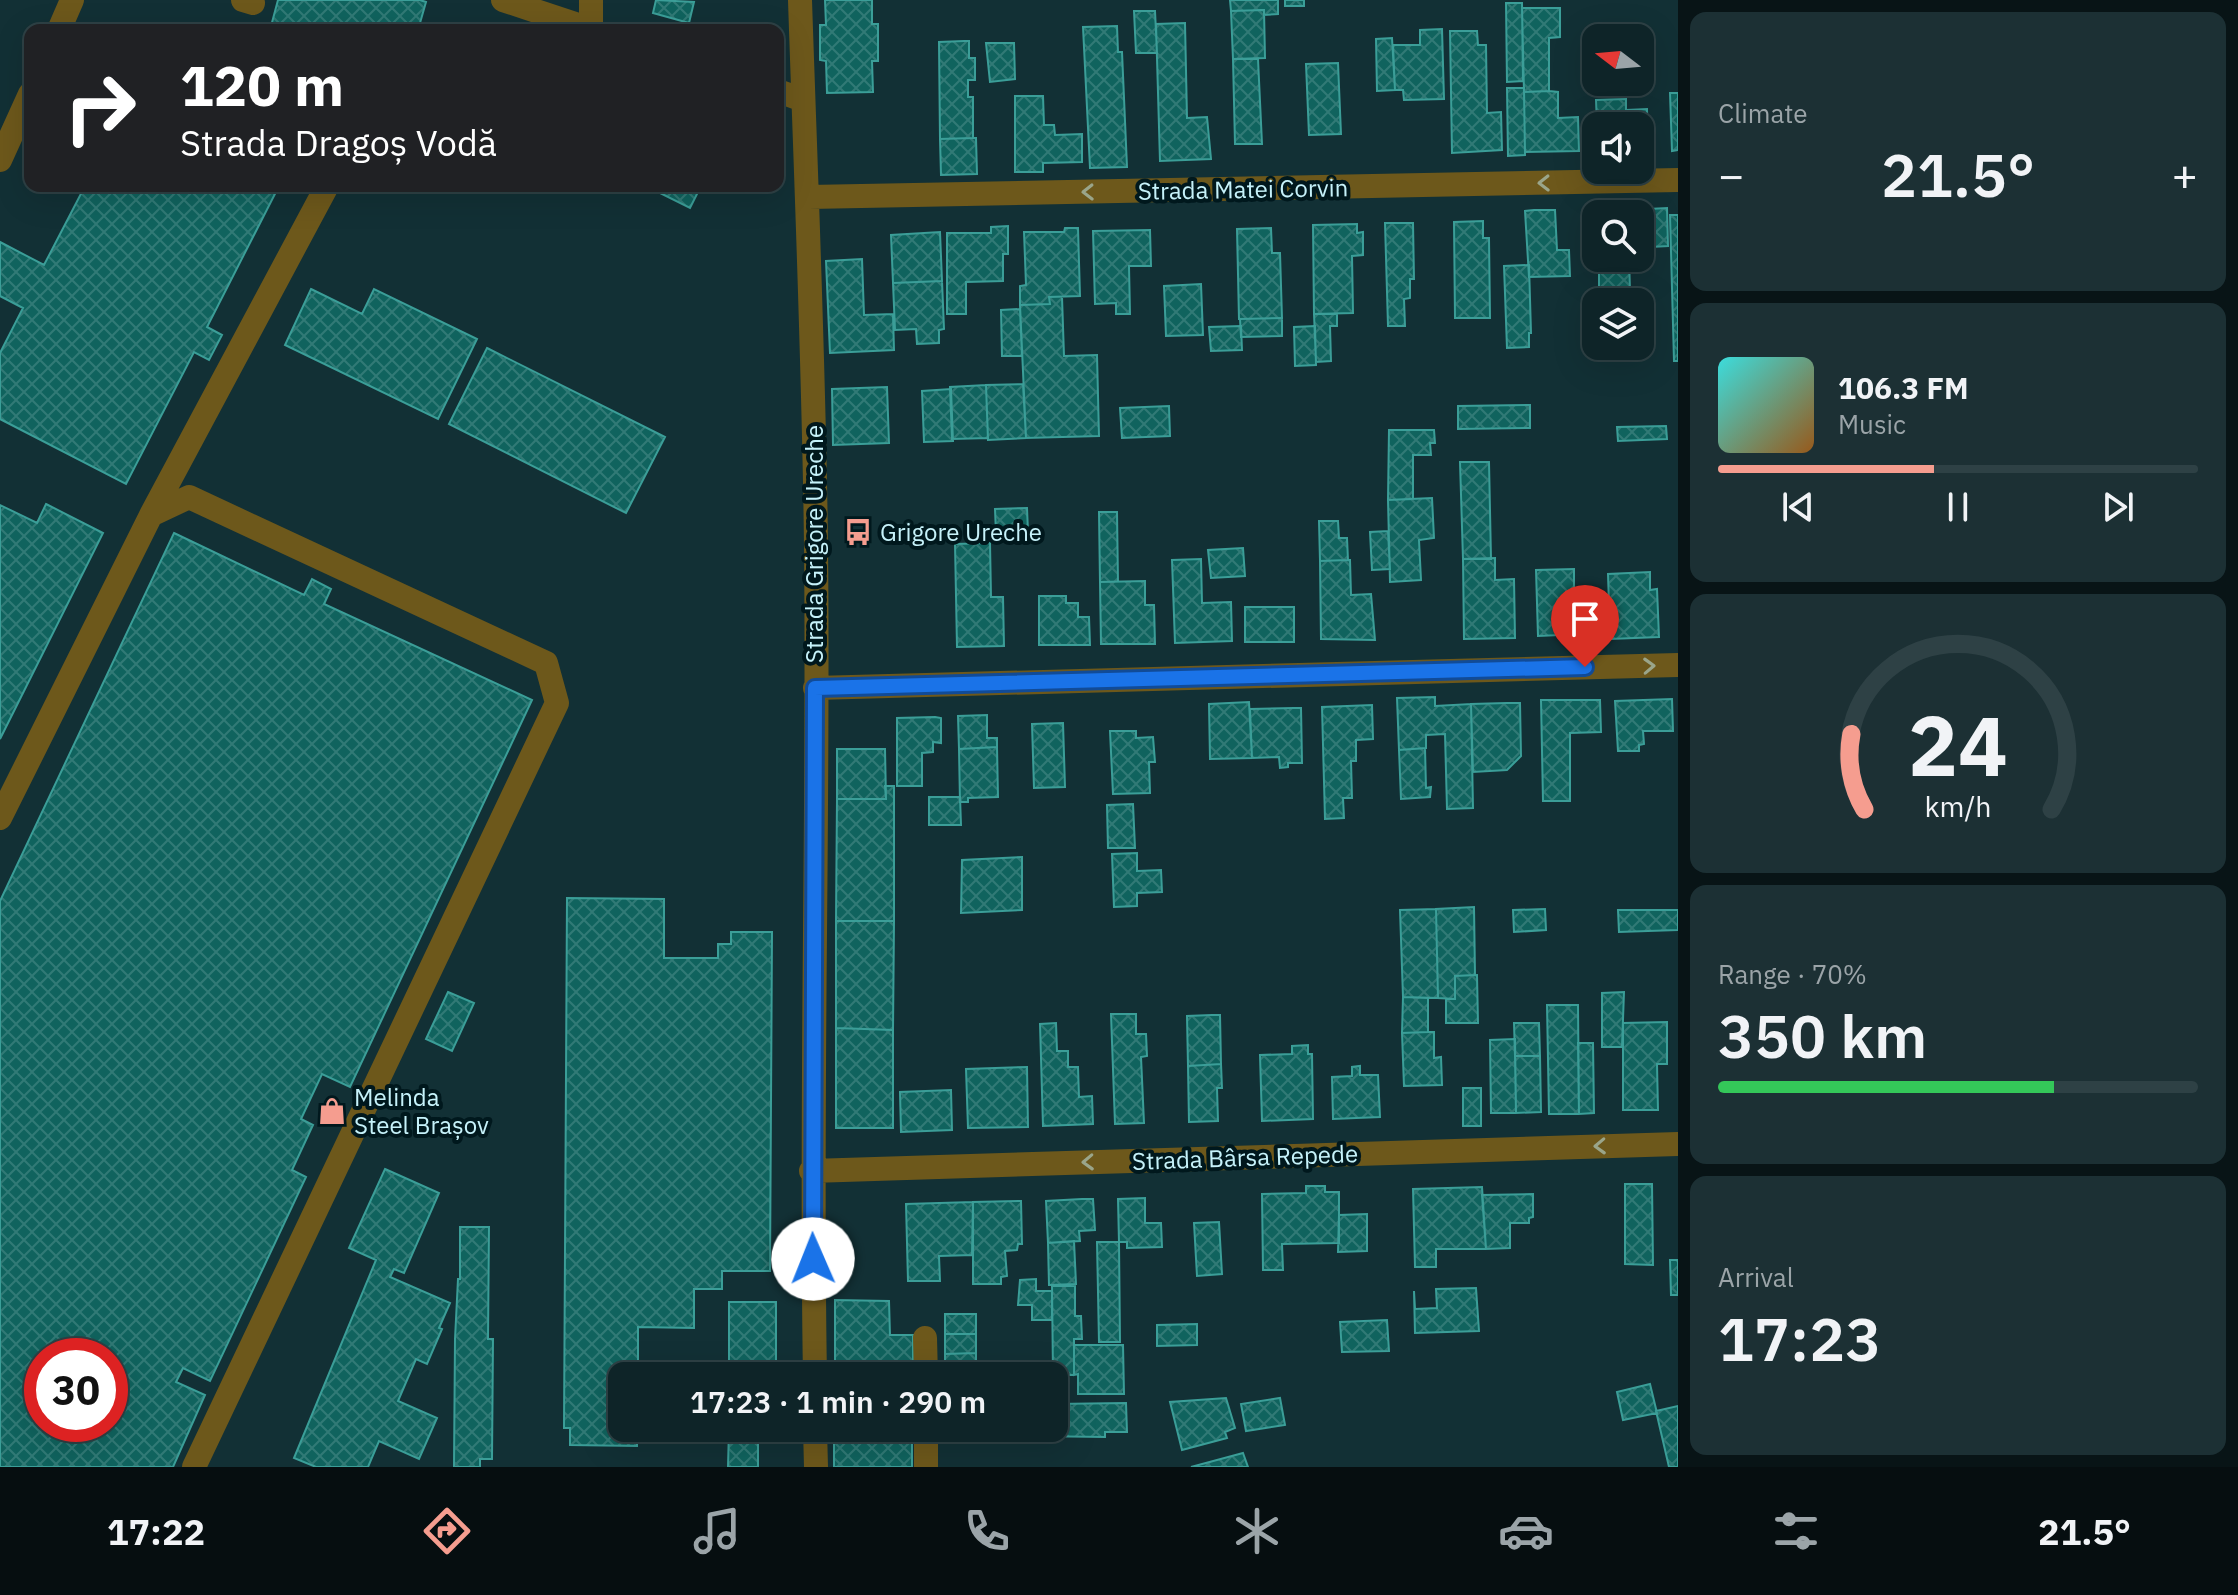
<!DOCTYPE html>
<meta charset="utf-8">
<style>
:root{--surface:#0e2428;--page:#1c3034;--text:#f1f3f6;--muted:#9ba4a8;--line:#2e4145;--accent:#f59d8f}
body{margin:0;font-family:"IBM Plex Sans",sans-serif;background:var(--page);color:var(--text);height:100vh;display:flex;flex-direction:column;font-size:30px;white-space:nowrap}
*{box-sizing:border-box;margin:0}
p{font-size:26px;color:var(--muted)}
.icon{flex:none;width:44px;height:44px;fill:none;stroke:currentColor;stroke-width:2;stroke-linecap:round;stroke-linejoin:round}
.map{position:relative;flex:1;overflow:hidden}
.panel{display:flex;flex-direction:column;gap:12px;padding:12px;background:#081416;width:560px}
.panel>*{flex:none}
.hud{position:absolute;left:24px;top:24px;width:760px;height:168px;border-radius:16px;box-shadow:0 8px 32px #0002,0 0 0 2px var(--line);background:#202124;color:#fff;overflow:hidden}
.needle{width:52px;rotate:286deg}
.buttons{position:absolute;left:1582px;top:24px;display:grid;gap:16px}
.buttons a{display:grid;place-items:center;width:72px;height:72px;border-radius:16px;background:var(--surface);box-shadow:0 8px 32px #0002,0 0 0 2px var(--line);font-size:40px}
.speed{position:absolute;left:24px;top:1338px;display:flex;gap:16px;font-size:40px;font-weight:700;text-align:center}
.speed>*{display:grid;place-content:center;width:104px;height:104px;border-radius:50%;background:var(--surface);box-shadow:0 8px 32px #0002,0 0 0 2px var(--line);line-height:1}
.speed .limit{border:12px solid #d22;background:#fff;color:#111}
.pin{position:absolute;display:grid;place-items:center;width:68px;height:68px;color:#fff;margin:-82px -34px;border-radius:50% 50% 50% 0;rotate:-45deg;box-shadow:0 0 8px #0007}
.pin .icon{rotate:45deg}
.me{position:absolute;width:88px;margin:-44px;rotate:359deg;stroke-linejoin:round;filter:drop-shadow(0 0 6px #0008)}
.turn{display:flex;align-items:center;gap:28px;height:168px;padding:0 24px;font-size:36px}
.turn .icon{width:104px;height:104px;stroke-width:2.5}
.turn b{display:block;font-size:56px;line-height:68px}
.big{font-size:60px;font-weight:600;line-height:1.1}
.panel .card{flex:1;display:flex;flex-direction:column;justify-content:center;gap:12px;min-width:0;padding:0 28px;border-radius:16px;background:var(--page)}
.panel .dial{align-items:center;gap:0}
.dial svg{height:208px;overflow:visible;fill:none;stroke:var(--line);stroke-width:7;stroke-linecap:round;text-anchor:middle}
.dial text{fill:var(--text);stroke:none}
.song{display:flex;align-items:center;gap:24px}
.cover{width:96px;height:96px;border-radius:12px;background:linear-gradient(135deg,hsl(180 70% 55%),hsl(30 70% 35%))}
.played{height:8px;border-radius:4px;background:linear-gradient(90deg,var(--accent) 45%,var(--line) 45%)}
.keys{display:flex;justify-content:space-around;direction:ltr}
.heat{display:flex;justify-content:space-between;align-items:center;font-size:44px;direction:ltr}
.charge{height:12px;border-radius:6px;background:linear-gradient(90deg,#34c759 70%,var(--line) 0)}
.trip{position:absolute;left:608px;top:1362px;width:460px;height:80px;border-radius:16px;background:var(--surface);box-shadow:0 8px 32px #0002,0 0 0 2px var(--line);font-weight:600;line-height:80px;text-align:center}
.menu{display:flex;height:128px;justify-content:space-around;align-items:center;background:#060e10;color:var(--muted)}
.menu .icon{width:56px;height:56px}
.menu .on{color:var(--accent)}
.menu b{font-size:36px;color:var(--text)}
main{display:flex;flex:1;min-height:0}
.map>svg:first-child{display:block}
.building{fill:url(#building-cross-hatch);stroke:#3b9e98;stroke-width:2;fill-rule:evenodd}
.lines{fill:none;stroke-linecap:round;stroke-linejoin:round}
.minor{stroke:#6d581b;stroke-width:24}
.oneway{stroke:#9aa58a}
.route-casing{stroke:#114b97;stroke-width:20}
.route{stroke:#1a73e8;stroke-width:14}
.labels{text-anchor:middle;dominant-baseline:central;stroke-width:8;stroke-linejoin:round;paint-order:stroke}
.street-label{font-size:24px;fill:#c6f2fa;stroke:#00181d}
.poi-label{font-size:24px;fill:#c6f2fa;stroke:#00181d;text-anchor:start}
</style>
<main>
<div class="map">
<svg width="1678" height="1467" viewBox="0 0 1678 1467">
<defs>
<pattern id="building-cross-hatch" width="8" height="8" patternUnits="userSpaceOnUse" patternTransform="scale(2)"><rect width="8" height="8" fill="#10635e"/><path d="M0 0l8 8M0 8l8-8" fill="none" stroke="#317a76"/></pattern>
</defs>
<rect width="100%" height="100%" fill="#123035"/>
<path class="building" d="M278 0H420L426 2 418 30H270Z
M656 0 694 2 689 23 653 13Z
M825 0H872V24H878V61H872L873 92 827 93 826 61 820 60V25H826Z
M1230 0H1278V14L1264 15V10L1231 11Z
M1285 0H1304V6H1285Z
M1506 3H1522L1523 81 1507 82Z
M1522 8H1560V37L1549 38V91L1524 92Z
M1264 10 1265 58 1233 59 1231 11Z
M1134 11H1155L1157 53H1136Z
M1185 23 1187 118 1207 117 1211 159 1160 161 1156 24Z
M1117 26 1118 52H1122L1127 167 1090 168 1083 27Z
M1442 29 1444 99 1404 100 1403 90H1395L1393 45H1420V30Z
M1450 31H1477L1478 45H1486L1487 113 1501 112 1502 150 1452 153Z
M1392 38 1395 90 1377 91 1376 39Z
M964 41H969V58H975V80H968V97H973V138L940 139 939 42Z
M986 43H1014L1015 79 990 82Z
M1233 59H1258L1262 144H1235Z
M1338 63 1341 134 1309 135 1306 64Z
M1507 88H1524L1525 155 1508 156Z
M1549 91 1558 92V118L1578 117 1579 151 1525 152 1524 92Z
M1670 93H1678V150L1672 151Z
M1015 96H1043L1044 125H1054L1055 135 1082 134V162L1043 163V172H1015Z
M1626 99V110L1647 109 1648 151 1640 152V126H1597L1596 100Z
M973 138H976L977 174 941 175 940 139Z
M85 186H279L207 327 222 335 209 360 194 352 126 484 0 419V353L23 308 0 296V242L44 265Z
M646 186H701L690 208Z
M1667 208 1668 246 1651 247 1649 209Z
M1534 210H1555L1557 250H1569L1570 276 1529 277 1525 211Z
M1670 215H1678V361H1674Z
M1483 221V238H1489L1490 318H1455L1454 222Z
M1385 223H1413L1414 279H1410V298L1404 299 1405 326H1388Z
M1357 224V233L1363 232V255L1352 256 1353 313 1314 314 1313 225Z
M1008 226V254H1003V281L966 282V314H947V233H991V227Z
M1065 228H1078L1080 296 1049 297 1050 304 1020 305V286L1026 285 1024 232H1064Z
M1271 228 1272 253H1280L1282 318 1239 319 1237 229Z
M1150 230 1151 266H1129L1130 314H1116V303L1095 304 1093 231Z
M940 232 942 281 893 283 891 235Z
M1599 258H1629L1630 290 1599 291Z
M862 259 864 315 893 314 894 350 830 353 826 261Z
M1529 265 1531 333H1529V347L1507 348 1504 266Z
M942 281 944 329 939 330V343L917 344 916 329 895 330 893 283Z
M1201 284 1203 335 1166 336 1164 286Z
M311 289 362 314 374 289 477 339 438 419 285 345Z
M1049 297H1062L1064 356 1097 355 1099 436 1026 438 1020 305 1050 304Z
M1020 309 1022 356H1002L1001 310Z
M1314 314H1337V326H1330L1331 361 1316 362Z
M1282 318V336L1241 337 1240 319Z
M1241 326 1242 350 1211 351 1209 327Z
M1315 326 1316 365 1295 366 1294 327Z
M487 348 665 437 626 513 449 424Z
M1023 384 1026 438 988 440 986 385Z
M986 385 988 438 952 439 950 387Z
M887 387 889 443 833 445 832 389Z
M951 389 953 441 924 442 922 391Z
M1530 405V428L1458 429V406Z
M1169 406 1170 436 1122 438 1120 408Z
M1666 426 1667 439 1618 441 1617 427Z
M1389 430H1434L1435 443H1430L1431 455H1413V499L1388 500Z
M1460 462H1489L1491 559H1463Z
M1432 498 1434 538 1419 540 1421 580 1390 582 1388 500Z
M46 504 103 533 0 739V505L37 523Z
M1027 508 1028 532 996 534 995 509Z
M1099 512H1117L1118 582H1100Z
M1319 521H1338L1339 538H1347L1348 560 1320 561Z
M1388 531 1390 569 1372 570 1370 532Z
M174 533 304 595 312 579 331 589 324 604 532 700 350 1087 322 1074 301 1119 313 1125 292 1170 306 1177 210 1381 183 1368 176 1382 205 1395 173 1467H0V901ZM42 1356H110V1424H42Z
M990 543 991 597H1003L1004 646 957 647 955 544Z
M1243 548 1245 576 1211 578 1208 550Z
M1495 558V580L1514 579 1515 638 1464 639 1463 559Z
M1201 559 1202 603 1231 602 1232 641 1175 643 1172 560Z
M1348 560H1350L1351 595 1371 594 1375 640 1321 639 1320 561Z
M1574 569V591H1589L1587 629 1591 631V635L1588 638 1584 634 1538 636 1536 570Z
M1650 572V590L1657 589 1659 637 1610 639 1608 574Z
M1145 581V605H1154L1155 644H1101L1100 582Z
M1039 596H1066V603H1078V617H1089L1090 645H1039Z
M1245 607H1294V642H1245Z
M1435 697V706L1471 704 1473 808 1447 809 1445 734 1426 735V748L1399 750 1397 698Z
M1672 699 1673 731H1643L1644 744 1639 745V751H1618L1615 701Z
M1541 700H1600L1601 732 1570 733V801H1543Z
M1249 702 1252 758 1210 759 1209 704Z
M1507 703H1520L1521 756 1507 770 1473 772 1471 704Z
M1372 705 1373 739 1356 740V761H1351L1352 798H1343L1344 818 1325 819 1322 707Z
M1294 708H1301L1302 763H1288V767L1280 768 1279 757 1252 758 1250 709Z
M987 715V738H997V747L959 749 958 716Z
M935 717 941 718V743L933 742V752L922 753V786H897V718Z
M1063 723 1065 787 1034 788 1032 724Z
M1110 731H1136V738L1153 737 1155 762H1149L1150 793 1113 794Z
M997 747 998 797 968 798V802H960L959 749Z
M1425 748 1426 788 1431 787 1430 797 1401 799 1399 750Z
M837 749H885L886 799H837Z
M885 786H894V921H836L837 799H886Z
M929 797H960L961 825H929Z
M1133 804 1135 848H1108L1107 805Z
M1137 853V871L1161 870 1162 892 1137 893V906L1114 907 1112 854Z
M1022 857V910L961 913 962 860Z
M567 898 664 899V958H718V944H731V932H772L770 1271H722V1289H694V1328L638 1327V1376H622V1428H637V1446L570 1445V1428H564Z
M1474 907 1475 975 1455 976V999L1438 998 1436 909Z
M1436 909 1438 998 1403 997 1400 910Z
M1545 909 1546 930 1514 932 1513 910Z
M1618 910H1678V930L1619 932Z
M836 921H894L893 1030 836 1028Z
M1477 975 1478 1023H1446V999H1455V976Z
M448 992 474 1003 452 1051 426 1039Z
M1624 992 1622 1047H1602V993Z
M1403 997 1428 998V1032L1402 1033Z
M1547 1005H1578L1579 1114H1549Z
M1111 1014H1136V1034H1146L1147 1056 1141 1057 1144 1123 1115 1124Z
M1212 1015H1220L1221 1064 1188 1066 1187 1016Z
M1667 1022V1064H1657L1658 1110H1623V1023Z
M1056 1023 1057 1051H1068V1067H1078L1079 1097 1092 1096 1093 1124 1043 1126 1040 1024Z
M1514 1023H1539L1540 1056H1515Z
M836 1028 893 1030V1128H836Z
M1428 1032H1434V1058L1441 1057 1442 1085 1404 1086 1402 1033Z
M1515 1039 1516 1113H1491L1490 1040Z
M1578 1043H1593L1594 1113 1579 1114Z
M1308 1045V1054H1312L1313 1119 1262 1121 1260 1055 1292 1054V1046Z
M1515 1056H1540L1541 1112 1516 1113Z
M1221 1064 1222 1088H1217L1218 1121 1189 1122 1188 1066Z
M1360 1066V1075H1378L1380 1117 1333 1119 1332 1077 1352 1076V1067Z
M1027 1067 1028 1127 968 1128 966 1069Z
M1463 1088H1481V1126H1463Z
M951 1090 952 1130 901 1132 900 1092Z
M385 1169 439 1193 404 1273 394 1269 390 1277 450 1303 439 1328 442 1329 427 1364 416 1359 398 1401 437 1418 419 1459 379 1441 368 1467H316L294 1458 376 1260 349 1248Z
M1625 1184H1652L1653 1265 1625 1264Z
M1306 1186H1325V1192H1339V1243L1282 1244 1283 1270H1263L1262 1194 1306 1193Z
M1482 1187 1486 1249H1436V1267H1415L1413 1189Z
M1533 1194V1217L1529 1218V1223H1510V1248L1486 1249 1482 1195Z
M1145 1198V1223H1161L1162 1247 1127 1248V1242H1119L1118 1199Z
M1082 1199H1093L1095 1230 1079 1231 1080 1241 1048 1243 1046 1201Z
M1021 1201 1022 1244H1018L1017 1250 1005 1251 1007 1276 1001 1277V1284H973V1202Z
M973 1202 972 1255 939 1256 940 1281H908L906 1204Z
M1367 1214V1251L1338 1252 1339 1215Z
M1219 1222 1222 1274 1197 1276 1194 1223Z
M460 1227H489L488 1339H493L492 1459H480V1467H454L455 1339 458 1279H460Z
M1074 1241 1076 1284 1049 1285 1048 1243Z
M1097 1242H1119L1120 1342H1099Z
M1670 1260H1678V1295H1671Z
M1036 1279V1291H1052V1320H1032V1305H1018L1020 1280Z
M1052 1286H1075V1316H1081L1082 1339H1074V1375H1053Z
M1476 1288 1479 1331 1415 1333 1414 1291 1415 1309 1437 1308 1436 1289Z
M835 1300 889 1301 890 1335H913V1376H835Z
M729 1302H776V1376H711L720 1370H729Z
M945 1314H976V1334H945Z
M1387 1320 1389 1351 1342 1352 1340 1322Z
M1197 1324V1345L1157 1346V1325Z
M945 1334H976V1353L945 1354Z
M1074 1345H1123L1124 1394H1078V1374L1074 1375Z
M976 1353V1375L945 1376V1354Z
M1650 1384 1657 1413 1623 1420 1617 1392Z
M1226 1398 1235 1428 1225 1432 1227 1438 1182 1450 1170 1402Z
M1280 1398 1285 1425 1246 1431 1241 1404Z
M1126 1403 1127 1432H1105V1437L1033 1436 1032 1428H1054V1404Z
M1678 1406V1467H1669L1656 1411Z
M729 1428H776V1431H758V1467H728Z
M834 1428H912V1467H834Z
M947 1428H977V1439H947Z
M1243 1453 1248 1467H1191Z"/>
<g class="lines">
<path class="minor" d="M243 0 253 3
M503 0 593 30
M591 0V30
M800 0C806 182 814 364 816 546 819 823 810 1099 815 1376
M59 30 72 0
M778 91 803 100
M0 160 30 94
M809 197 1678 180
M151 515 327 186
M815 688 1678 665
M0 818 151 515 189 497 546 663 557 703 194 1467
M811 1171 1678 1144
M925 1338 926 1376
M815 1428 816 1467
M926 1467V1428"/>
</g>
<defs><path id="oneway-chevron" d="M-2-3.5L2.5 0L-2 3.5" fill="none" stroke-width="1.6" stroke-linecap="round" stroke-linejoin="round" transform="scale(2)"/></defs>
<g class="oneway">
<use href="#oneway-chevron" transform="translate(1544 183) rotate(179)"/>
<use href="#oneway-chevron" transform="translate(1088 192) rotate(179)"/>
<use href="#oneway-chevron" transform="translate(1649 666) rotate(-2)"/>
<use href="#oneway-chevron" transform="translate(1600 1146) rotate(178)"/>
<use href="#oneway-chevron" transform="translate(1088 1162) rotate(178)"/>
</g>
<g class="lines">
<g class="route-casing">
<path id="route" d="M813 1259 815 688 1585 667"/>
</g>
<use href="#route" class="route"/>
</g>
<defs>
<g id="bus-bare" transform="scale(2.16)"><path d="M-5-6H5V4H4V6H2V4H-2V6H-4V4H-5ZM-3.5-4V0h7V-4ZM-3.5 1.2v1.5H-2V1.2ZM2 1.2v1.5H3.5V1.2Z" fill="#f59d8f" stroke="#00181d" stroke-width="2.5" paint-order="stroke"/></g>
<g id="shop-bare" transform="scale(2.16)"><path d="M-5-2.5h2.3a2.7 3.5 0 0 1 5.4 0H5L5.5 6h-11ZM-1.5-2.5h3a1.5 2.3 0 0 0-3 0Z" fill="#f59d8f" stroke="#00181d" stroke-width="2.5" paint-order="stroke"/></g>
</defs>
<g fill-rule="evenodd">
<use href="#bus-bare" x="858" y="532"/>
<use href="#shop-bare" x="332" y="1111"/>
</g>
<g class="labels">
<g class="street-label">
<text transform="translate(1243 189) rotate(-1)">Strada Matei Corvin</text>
<text transform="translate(814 544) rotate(-90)">Strada Grigore Ureche</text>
<text transform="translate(1245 1157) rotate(-2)">Strada Bârsa Repede</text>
</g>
<g class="poi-label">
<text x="880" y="532">Grigore Ureche</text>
<text x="354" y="1097">Melinda<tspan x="354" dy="28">Steel Brașov</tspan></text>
</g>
</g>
</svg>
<div class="buttons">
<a><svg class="needle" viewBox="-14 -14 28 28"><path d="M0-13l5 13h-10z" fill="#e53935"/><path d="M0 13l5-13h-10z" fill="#9ba4a8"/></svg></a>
<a><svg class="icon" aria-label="sound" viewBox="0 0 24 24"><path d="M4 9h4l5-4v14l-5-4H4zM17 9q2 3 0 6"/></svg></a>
<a><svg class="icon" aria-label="search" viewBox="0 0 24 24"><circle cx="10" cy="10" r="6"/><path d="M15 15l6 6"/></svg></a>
<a><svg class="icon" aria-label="layers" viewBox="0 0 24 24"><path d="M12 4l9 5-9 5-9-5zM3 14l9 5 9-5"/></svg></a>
</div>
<div class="speed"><div class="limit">30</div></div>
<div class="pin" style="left:1585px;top:667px;background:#d93025"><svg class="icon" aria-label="arrive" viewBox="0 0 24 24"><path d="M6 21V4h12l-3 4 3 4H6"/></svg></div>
<svg class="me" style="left:813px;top:1259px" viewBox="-20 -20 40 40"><circle r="19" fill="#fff"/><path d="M0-13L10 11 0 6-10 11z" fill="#1a73e8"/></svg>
<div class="trip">17:23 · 1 min · 290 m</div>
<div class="hud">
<div class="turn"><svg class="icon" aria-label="right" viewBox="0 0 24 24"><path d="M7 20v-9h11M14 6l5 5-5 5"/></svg><div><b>120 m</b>Strada Dragoș Vodă</div></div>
</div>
</div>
<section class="panel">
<div class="card"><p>Climate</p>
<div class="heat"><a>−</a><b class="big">21.5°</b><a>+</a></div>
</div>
<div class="card">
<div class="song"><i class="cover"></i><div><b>106.3 FM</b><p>Music</p></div></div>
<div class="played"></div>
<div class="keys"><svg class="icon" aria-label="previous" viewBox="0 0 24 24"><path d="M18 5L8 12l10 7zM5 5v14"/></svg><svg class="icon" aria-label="pause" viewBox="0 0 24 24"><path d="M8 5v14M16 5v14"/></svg><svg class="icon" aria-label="next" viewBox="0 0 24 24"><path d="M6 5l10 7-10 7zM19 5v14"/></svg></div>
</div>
<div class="card dial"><svg viewBox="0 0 100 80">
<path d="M14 69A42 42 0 1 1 86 69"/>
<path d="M14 69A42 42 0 0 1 9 40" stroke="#f59d8f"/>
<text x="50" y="56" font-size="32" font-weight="700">24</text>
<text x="50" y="72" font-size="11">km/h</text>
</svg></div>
<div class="card"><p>Range · 70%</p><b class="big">350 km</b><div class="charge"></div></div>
<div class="card"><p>Arrival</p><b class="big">17:23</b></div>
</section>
</main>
<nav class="menu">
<b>17:22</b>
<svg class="icon on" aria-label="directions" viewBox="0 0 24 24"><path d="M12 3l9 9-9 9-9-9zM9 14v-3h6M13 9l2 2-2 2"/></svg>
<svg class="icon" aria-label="music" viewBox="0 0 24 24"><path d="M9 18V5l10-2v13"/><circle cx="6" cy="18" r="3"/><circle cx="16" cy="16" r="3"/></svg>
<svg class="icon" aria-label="phone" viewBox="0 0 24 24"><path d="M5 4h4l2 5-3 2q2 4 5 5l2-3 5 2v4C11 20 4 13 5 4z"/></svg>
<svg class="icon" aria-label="climate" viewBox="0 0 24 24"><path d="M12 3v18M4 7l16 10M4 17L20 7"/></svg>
<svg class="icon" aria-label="car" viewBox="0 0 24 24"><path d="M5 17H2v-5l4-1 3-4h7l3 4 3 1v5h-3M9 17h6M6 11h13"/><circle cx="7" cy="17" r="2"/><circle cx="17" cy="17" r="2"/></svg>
<svg class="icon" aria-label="filters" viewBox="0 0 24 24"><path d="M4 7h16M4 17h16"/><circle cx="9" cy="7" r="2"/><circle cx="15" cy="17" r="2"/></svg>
<b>21.5°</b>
</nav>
